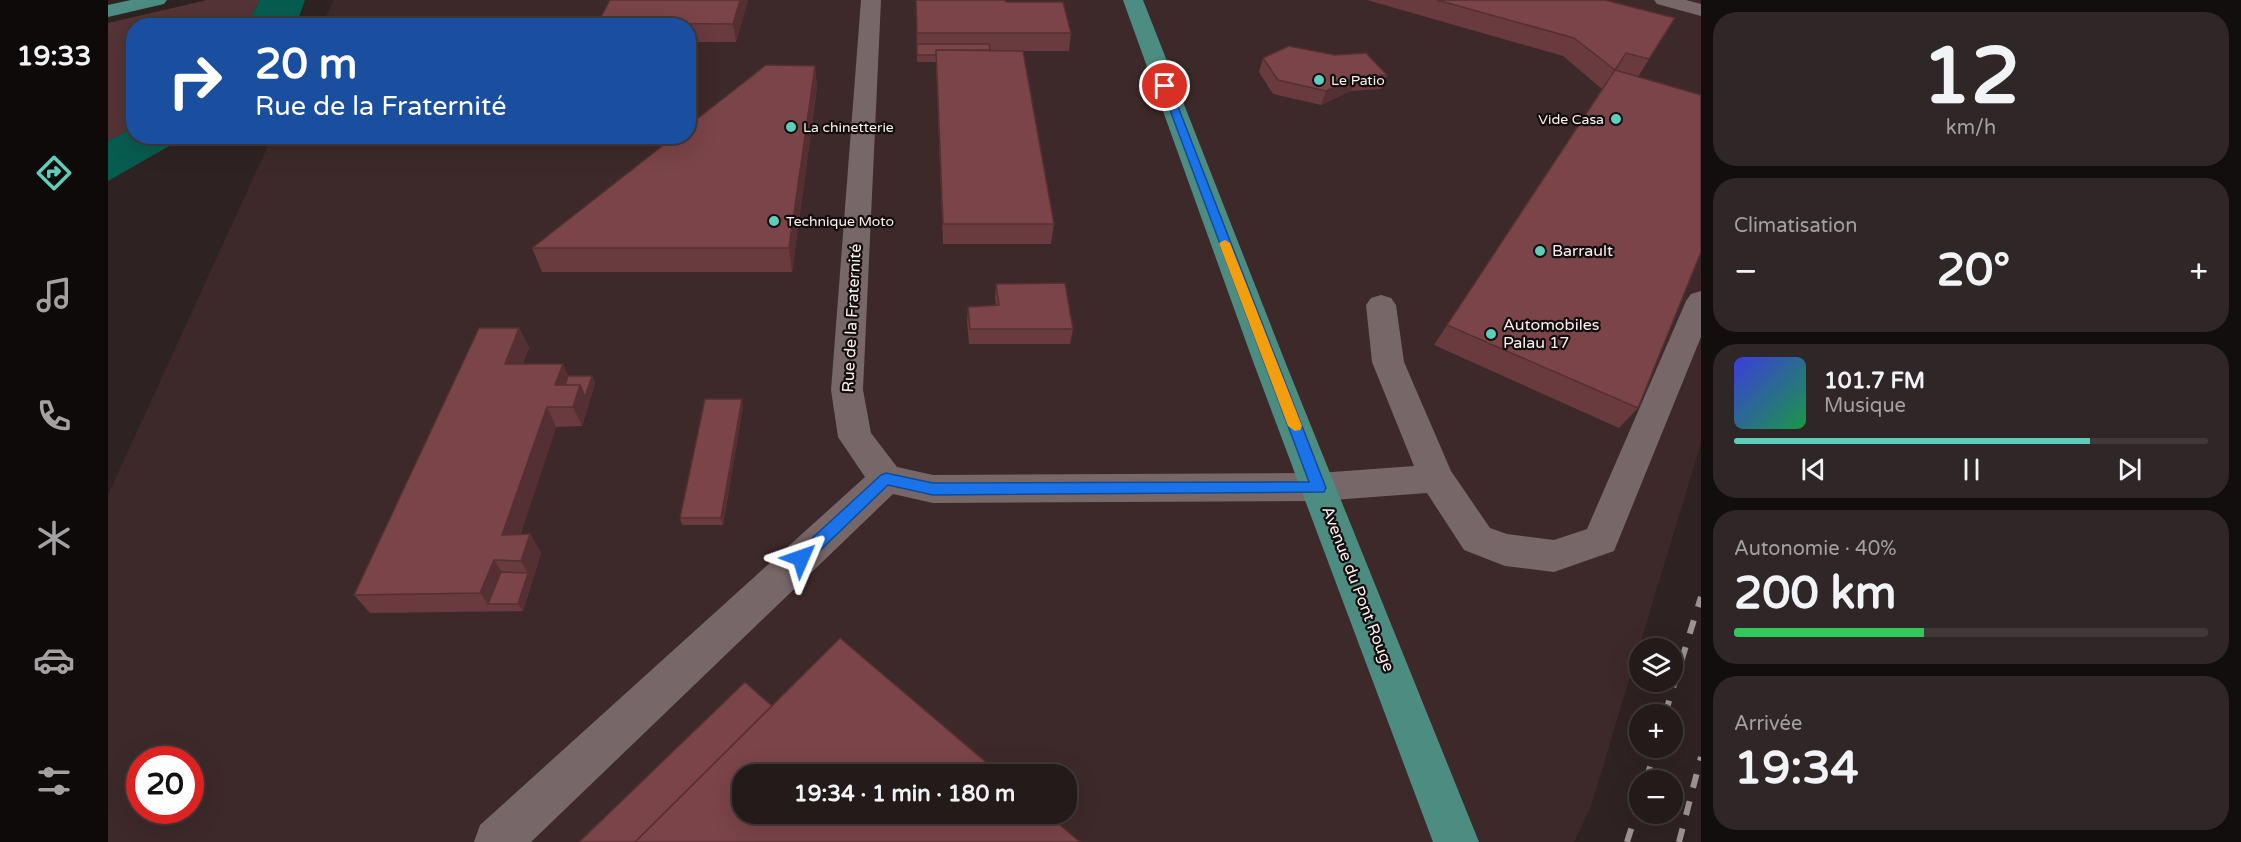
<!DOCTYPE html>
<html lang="fr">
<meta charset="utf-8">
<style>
:root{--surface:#231a1a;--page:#2f2727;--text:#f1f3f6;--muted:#a3a1a2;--line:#403839;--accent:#5dceb9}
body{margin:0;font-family:"Varela Round",sans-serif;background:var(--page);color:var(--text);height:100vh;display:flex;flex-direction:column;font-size:22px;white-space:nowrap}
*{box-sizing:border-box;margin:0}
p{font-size:20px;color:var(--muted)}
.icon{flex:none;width:33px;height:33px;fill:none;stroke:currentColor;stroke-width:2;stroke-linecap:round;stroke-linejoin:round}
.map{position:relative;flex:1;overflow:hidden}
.sheet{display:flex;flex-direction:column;gap:12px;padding:12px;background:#130e0e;width:540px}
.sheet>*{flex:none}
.hud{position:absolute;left:18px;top:18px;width:570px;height:126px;border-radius:24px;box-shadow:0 6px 24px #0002,0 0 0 2px var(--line);background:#1a4fa0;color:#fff;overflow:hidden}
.controls{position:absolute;left:1521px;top:638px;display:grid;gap:12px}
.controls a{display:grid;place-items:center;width:54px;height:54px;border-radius:50%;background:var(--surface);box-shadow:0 6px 24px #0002,0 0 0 2px var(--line);font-size:30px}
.speed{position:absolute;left:18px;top:746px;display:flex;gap:12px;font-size:30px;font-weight:700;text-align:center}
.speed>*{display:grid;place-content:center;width:78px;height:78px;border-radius:50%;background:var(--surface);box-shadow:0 6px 24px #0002,0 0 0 2px var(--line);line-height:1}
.speed .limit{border:9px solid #d22;background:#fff;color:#111}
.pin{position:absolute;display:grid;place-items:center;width:51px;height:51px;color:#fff;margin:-26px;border:3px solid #fff;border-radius:50%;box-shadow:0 2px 6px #0007}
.me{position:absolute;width:66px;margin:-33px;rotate:47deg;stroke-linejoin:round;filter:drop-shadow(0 0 4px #0008)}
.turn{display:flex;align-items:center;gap:21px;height:126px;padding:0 30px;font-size:27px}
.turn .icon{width:78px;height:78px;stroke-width:2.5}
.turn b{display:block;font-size:42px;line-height:51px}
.big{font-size:45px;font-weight:700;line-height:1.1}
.sheet .card{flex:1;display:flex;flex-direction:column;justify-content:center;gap:9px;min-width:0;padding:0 21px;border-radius:24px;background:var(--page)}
.sheet .dial{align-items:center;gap:0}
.dial b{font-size:78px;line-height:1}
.song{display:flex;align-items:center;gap:18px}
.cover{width:72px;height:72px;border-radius:9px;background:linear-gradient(135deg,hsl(240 70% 55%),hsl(140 70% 35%))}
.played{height:6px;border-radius:3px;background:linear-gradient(90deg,var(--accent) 75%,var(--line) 75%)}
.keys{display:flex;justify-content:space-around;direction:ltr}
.heat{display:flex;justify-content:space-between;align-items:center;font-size:33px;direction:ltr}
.charge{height:9px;border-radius:4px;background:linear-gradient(90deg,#34c759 40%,var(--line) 0)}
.trip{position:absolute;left:624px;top:764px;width:345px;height:60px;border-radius:24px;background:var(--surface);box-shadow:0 6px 24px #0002,0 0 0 2px var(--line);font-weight:700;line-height:60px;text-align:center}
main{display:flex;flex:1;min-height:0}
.tab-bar{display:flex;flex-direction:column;width:108px;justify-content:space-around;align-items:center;background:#0e0a0a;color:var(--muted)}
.tab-bar .icon{width:42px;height:42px}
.tab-bar .on{color:var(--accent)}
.tab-bar b{font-size:27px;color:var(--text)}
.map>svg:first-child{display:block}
.built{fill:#3d292a;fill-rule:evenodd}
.green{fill:#543436}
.water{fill:#075c50}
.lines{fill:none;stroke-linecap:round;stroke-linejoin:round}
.minor{fill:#786768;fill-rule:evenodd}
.major{fill:#4d8c81;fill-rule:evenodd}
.rail{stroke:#9d9292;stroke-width:6;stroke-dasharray:14 14;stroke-linecap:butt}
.wall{fill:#693a3e}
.shaded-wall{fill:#553032}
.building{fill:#7a4448;stroke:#553032;stroke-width:1.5}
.route{fill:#1a73e8;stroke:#114b97;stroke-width:1.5}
.slow{fill:#f59e0b}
.poi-dot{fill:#5dceb9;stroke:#130d0d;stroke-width:2}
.labels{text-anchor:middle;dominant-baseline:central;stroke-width:4.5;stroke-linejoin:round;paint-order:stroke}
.far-poi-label{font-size:14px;fill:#faf0f0;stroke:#130d0d;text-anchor:start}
.poi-label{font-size:16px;fill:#faf0f0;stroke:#130d0d;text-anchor:start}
.street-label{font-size:16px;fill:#faf0f0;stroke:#130d0d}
</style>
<main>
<nav class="tab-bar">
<b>19:33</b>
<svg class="icon on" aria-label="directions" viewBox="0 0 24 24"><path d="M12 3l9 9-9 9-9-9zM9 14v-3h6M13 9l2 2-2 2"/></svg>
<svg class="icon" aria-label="music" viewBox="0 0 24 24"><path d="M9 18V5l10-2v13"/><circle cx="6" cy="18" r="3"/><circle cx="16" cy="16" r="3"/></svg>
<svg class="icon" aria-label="phone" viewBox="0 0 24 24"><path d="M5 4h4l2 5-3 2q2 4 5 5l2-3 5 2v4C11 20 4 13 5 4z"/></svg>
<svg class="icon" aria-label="climate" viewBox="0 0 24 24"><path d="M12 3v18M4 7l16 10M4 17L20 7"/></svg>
<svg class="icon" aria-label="car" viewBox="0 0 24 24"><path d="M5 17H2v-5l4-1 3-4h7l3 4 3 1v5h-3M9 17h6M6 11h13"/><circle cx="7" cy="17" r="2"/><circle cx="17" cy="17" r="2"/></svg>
<svg class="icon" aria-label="filters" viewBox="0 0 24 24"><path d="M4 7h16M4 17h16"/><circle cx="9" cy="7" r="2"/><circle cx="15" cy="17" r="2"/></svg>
</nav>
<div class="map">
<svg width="1593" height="842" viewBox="0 0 1593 842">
<rect width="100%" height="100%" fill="#2f2222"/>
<path class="built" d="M226 0H1593V443L1483 806 1466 842H0V495L164 137 580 136V26L214 25ZM32 759H82V810H32ZM634 774H958V813H634Z"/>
<path class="green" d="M99 0H152L138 25 26 26 25 128 0 141V23Z"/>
<path class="water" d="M152 0H197L188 25H138Z
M25 128 26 136 77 137 0 181V141Z"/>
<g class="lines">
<path class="minor" d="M753 0H773L755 390 763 433 789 467 825 475 1211 473 1306 466 1264 362 1258 305 1263 298 1273 295 1283 298 1288 305 1296 362 1343 471 1382 528 1399 534 1446 540 1479 529 1578 301 1583 294 1593 291V337L1506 551 1446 572 1397 566 1356 550 1319 493 1211 501 825 503 785 494 423 842H366L372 825 757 477 730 437 723 390Z
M1546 0H1578L1593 4V16L1549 4Z"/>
<path class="major" d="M23 0H59L56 4 0 17V5Z
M1015 0H1035L1178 364 1371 842H1325L1146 364Z"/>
<path class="rail" d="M1557 714 1593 597
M1538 780 1548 747
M1519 842 1532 801
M1571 842 1593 757"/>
</g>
<path class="wall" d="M502 0H640L628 42H580V26H490V23Z
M808 0 898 2 963 33 961 51H915L946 224 943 244H835L828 62H809Z
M1259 0H1497L1541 59 1530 77V408L1511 428 1326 345 1494 89 1455 56Z
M1155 58 1279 75 1273 89 1243 91 1213 105 1165 94 1151 72Z
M707 66 709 88 684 272H434L424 248Z
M888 284 965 329 962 344H861L859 322 860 307 888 305 887 298Z
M411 328 421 348 414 364H455L460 376H484L487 383 474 426 448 427 412 535 422 534 433 553 415 611 262 613 246 595Z
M635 407 615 525H574L572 518Z"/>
<path class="shaded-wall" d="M632 0H640L628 42 625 24Z
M707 66 709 88 684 272 681 248Z
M1248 77 1243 91 1213 105 1218 91Z
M411 328 421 348 407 384 397 364Z
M455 364 463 384 452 397 447 385Z
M484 376 487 383 474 426 465 407 472 385Z
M634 399 635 407 615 525 613 518Z
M439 407 448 427 405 554 394 535Z
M422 534 433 553 415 611 410 604 420 573 413 561Z
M386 560 398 579 380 604 372 593Z"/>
<path class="building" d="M502 0H632L625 24 490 23Z
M808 0H897L898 2H955L963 33H809Z
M1329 0H1497L1567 18 1541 59 1518 53 1507 70 1466 38Z
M809 44H881L882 50H828V55H809Z
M1181 46 1227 55 1258 53 1279 75 1248 77 1218 91 1170 80 1155 58Z
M828 50 915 51 946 224H835Z
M658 65 707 66 681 248H424L567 136H580V126Z
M1507 70 1593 95V252L1530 408 1339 325Z
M957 283 965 329H862L860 307 891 305 888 284Z
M371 328H411L397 364H455L447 385H472L465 407H439L394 535 422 534 413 561 386 560 372 593 246 595Z
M460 376H484L477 397 472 385H457Z
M597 399H634L613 518H572Z
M393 572 420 573 410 604H380Z
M732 638 892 774H634V813H938L972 842H527Z
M637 682 664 706 527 842H471Z"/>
<path class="route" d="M1057 83 1062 86 1218 488 1216 492 825 495 780 485 699 563 693 565 688 563 685 558 688 553 773 475 778 473 825 483 1201 482 1053 86Z"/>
<path class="slow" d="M1117 240 1122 243 1194 426 1192 430 1187 431 1180 426 1111 243Z"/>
<g class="poi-dot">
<circle cx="1211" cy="80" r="6"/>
<circle cx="1508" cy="119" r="6"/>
<circle cx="683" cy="127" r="6"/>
<circle cx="666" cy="221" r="6"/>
<circle cx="1432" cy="251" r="6"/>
<circle cx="1383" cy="334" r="6"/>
</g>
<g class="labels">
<g class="far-poi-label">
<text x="1223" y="80">Le Patio</text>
<text x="1496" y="119" text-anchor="end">Vide Casa</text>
<text x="695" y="127">La chinetterie</text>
<text x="678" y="221">Technique Moto</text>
</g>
<g class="poi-label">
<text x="1444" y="251">Barrault</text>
<text x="1395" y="325">Automobiles<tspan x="1395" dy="18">Palau 17</tspan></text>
</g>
<g class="street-label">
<text transform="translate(744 318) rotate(-87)">Rue de la Fraternité</text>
<text transform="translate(1250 589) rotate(69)">Avenue du Pont Rouge</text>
</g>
</g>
</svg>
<div class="controls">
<a><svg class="icon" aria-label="layers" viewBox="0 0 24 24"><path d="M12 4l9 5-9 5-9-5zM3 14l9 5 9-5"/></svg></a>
<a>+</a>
<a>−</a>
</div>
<div class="speed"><div class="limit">20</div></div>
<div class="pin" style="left:1057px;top:86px;background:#d93025"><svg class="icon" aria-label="arrive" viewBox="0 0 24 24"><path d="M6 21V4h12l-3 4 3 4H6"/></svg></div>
<svg class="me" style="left:693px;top:558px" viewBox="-20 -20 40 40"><path d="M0-17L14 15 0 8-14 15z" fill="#1a73e8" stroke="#fff" stroke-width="4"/></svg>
<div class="trip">19:34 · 1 min · 180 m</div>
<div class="hud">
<div class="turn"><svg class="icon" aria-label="right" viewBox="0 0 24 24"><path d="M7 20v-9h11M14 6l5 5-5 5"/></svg><div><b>20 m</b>Rue de la Fraternité</div></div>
</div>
</div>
<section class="sheet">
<div class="card dial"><b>12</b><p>km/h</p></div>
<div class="card"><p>Climatisation</p>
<div class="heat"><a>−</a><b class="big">20°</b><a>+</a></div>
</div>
<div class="card">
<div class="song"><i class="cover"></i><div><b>101.7 FM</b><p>Musique</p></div></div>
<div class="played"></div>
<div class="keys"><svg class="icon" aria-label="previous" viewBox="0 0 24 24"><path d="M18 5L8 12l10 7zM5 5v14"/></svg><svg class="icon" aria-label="pause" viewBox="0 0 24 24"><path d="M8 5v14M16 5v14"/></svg><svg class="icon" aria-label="next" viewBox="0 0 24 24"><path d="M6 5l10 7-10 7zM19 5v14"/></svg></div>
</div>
<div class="card"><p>Autonomie · 40%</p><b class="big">200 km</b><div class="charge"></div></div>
<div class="card"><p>Arrivée</p><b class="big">19:34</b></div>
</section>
</main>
